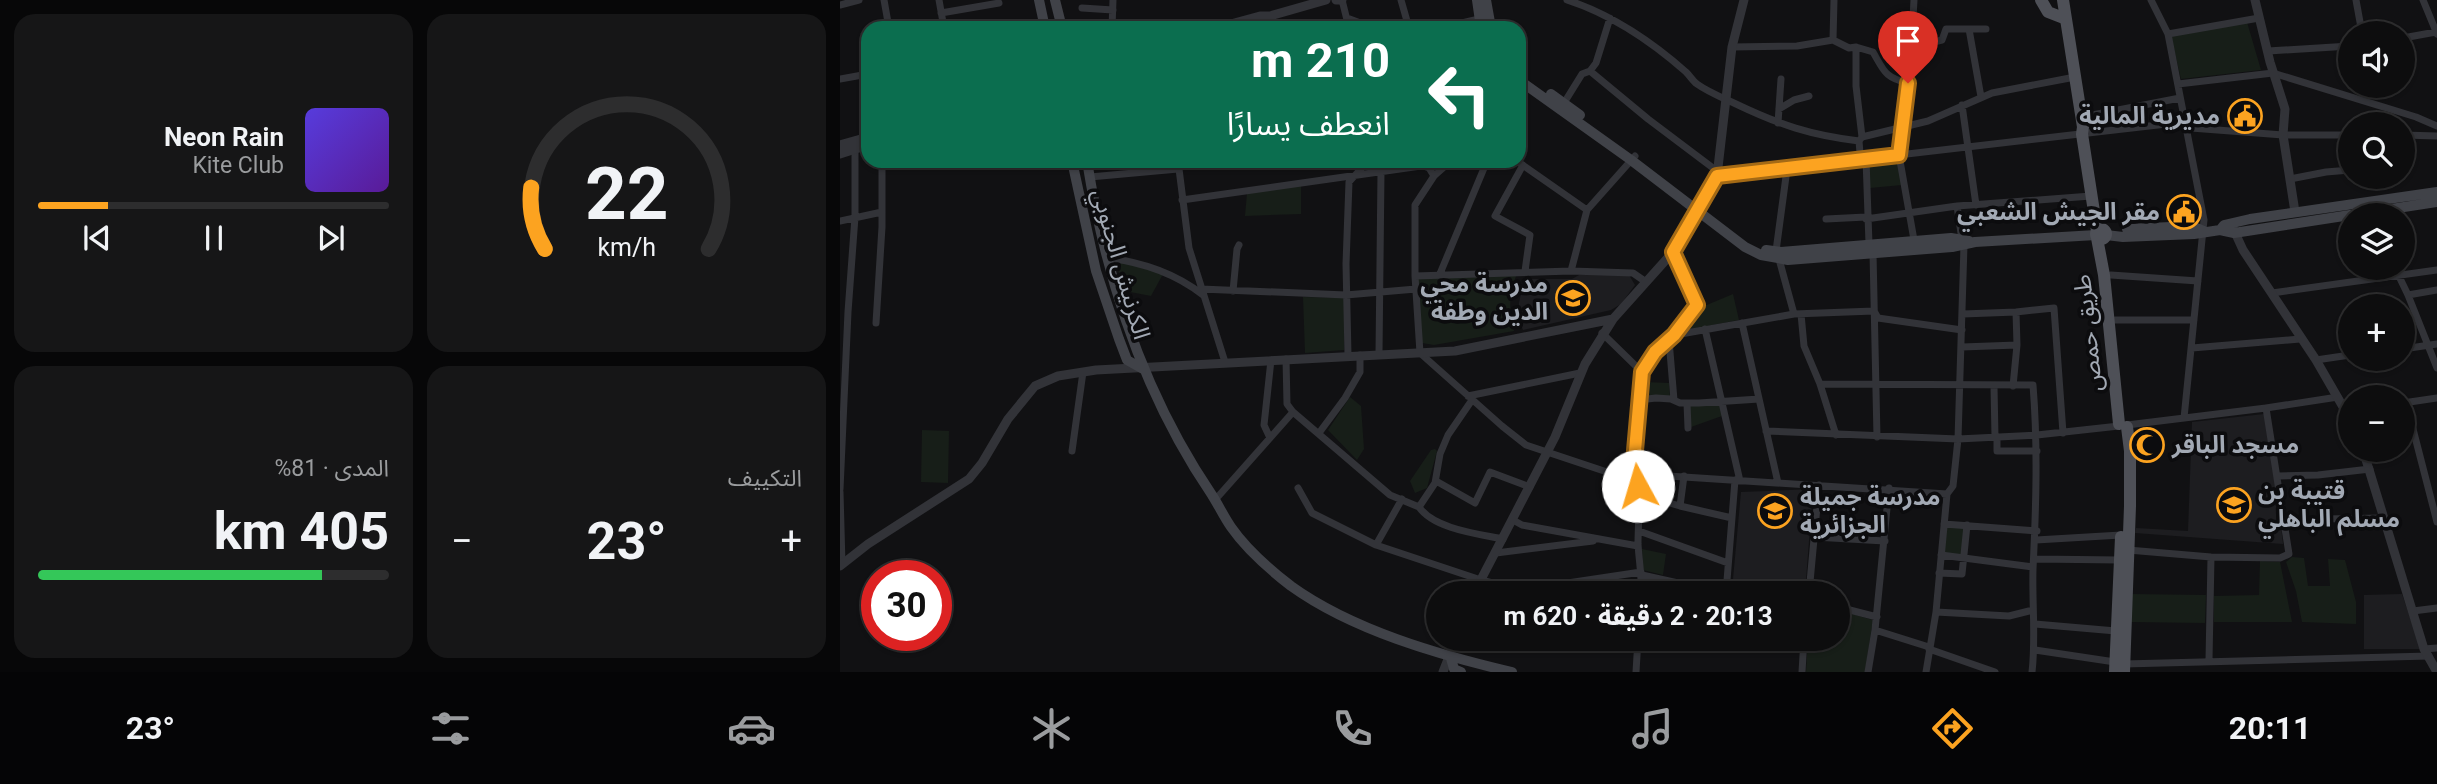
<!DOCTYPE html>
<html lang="ar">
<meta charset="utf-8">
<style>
:root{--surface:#0d0d0e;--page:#161617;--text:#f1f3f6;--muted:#9a9c9e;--line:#2d2d2e;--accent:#fca320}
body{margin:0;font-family:Roboto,"Noto Sans Arabic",sans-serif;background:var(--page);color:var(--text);direction:rtl;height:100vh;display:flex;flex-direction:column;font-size:26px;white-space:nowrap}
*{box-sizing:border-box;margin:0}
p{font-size:23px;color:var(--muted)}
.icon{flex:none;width:38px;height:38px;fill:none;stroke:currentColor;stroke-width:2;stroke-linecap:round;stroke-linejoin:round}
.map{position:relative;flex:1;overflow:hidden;direction:ltr}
.panel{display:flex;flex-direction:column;gap:14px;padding:14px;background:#070708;width:840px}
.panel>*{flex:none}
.guide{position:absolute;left:21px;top:21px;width:665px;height:147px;border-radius:21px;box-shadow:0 2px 5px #0004,0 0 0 2px var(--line);direction:rtl;background:#0b6e4f;color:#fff;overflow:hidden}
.buttons{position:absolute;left:1498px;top:21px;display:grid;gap:14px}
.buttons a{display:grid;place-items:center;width:77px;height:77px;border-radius:50%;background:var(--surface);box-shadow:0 2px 5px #0004,0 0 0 2px var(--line);font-size:35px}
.speed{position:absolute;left:21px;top:560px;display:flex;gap:14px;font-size:35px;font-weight:700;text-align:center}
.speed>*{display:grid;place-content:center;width:91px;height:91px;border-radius:50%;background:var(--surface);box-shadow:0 2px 5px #0004,0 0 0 2px var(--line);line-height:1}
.speed .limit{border:10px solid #d22;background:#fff;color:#111}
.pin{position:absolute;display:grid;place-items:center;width:60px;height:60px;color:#fff;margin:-72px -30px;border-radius:50% 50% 50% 0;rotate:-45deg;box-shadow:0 0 7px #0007}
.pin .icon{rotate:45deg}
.me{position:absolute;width:77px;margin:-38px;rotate:354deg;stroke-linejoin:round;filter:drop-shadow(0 0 5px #0008)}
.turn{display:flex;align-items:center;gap:24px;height:147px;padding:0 21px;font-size:32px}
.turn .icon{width:91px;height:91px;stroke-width:2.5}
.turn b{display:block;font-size:49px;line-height:60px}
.big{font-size:52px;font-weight:700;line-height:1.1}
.panel .tile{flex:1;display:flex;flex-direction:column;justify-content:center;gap:10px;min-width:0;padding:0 24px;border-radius:21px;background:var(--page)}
.panel .dial{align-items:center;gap:0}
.dial svg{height:182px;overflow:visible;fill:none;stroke:var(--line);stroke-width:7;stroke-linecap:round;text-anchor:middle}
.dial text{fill:var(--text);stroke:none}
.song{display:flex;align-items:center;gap:21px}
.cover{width:84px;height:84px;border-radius:10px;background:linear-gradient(135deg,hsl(250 70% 55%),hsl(270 70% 35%))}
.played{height:7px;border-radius:4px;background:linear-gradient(90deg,var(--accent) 20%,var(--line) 20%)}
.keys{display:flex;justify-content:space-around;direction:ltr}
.heat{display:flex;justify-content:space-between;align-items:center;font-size:38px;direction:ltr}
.charge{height:10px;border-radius:5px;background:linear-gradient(90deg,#34c759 81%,var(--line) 0)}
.panel .tiles{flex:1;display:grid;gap:14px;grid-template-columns:repeat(2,1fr)}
.trip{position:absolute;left:586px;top:581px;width:424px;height:70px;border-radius:35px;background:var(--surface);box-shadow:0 2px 5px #0004,0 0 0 2px var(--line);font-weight:700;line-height:70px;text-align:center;direction:rtl}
.dock{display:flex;height:112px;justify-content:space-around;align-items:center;background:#050506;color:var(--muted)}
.dock .icon{width:49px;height:49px}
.dock .current{color:var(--accent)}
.dock b{font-size:32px;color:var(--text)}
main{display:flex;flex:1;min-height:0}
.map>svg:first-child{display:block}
.built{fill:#1d1d20}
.green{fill:#171e18}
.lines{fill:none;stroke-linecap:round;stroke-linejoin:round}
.minor{stroke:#323338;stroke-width:7}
.tertiary{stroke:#323338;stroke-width:9}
.secondary{stroke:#404248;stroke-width:10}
.primary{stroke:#4e5057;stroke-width:12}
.route-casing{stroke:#a46a15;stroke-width:18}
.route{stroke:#fca320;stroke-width:12}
.labels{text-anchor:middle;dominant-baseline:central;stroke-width:7;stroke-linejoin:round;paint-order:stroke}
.poi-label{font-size:24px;font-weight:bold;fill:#a2a9b4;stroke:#0c0c0e;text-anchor:end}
.street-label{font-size:24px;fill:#a2a9b4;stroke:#0c0c0e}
</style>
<main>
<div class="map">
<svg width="1597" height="672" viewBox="0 0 1597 672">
<rect width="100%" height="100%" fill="#111113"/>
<path class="built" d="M739 275H789L795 285 781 304 771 310 683 330 679 321V303L683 284 687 279H732Z
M1424 414 1436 483 1443 544 1295 533 1296 528 1348 531 1352 422Z
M973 489 965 593 892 590 901 492Z
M1562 594 1581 649H1524V595Z"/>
<path class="green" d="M1407 22 1421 70 1341 79 1331 36Z
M1059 157 1062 185 1030 188 1027 159Z
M461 185V214L405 216 407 193Z
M275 260 323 274 311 296 285 291Z
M677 274C668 293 669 312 674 331L594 345 582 343 577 278 655 277Z
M893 294 899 320 841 331 862 307Z
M463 297 504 298V350L465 353Z
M805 382 829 383 830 397 802 396Z
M510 397 521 406 524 449 517 460 488 430Z
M879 405 882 416 851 427 850 406Z
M82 430 109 431 108 483 81 482Z
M595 449 597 451 587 488 575 493 570 481 591 450Z
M1107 526 1125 527 1122 555 1104 554Z
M802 549 826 554 823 575 803 570Z
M1452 557 1464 558 1468 586H1490L1488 559 1505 560 1516 602V624L1462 622 1456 591 1446 562Z
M1420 561 1440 562 1452 622H1374V596L1419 595Z
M1290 594 1366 595 1365 623 1290 622Z
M998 610 1033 620 1025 672H966L968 639H998Z"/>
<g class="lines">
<path class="minor" d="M44 0 49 28
M99 0 104 28
M502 0 509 28
M561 0 569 28
M727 0C770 14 812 42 846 72 850 76 853 81 857 84 868 92 883 98 896 104 940 125 970 135 1019 141L1020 153 1026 159 1029 244
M994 0 993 40 1009 48 1016 47V86L1022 137
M1074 0 1070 71 1059 155 1074 240
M1311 0 1328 34 1364 220 1344 418
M1516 0 1522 33
M1583 0 1597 34
M0 5 19 0
M242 8 273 10
M101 13 159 3
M507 18 534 28
M272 28 273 0
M600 28 639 19
M1129 29H1146
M1328 34 1419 18
M1563 38 1596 32
M892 47 957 46 993 40
M1016 47 1033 52C1044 71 1045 78 1068 83
M1073 47 1102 40 1106 29H1129L1141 97
M1428 51 1510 46
M750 71 808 119 877 171
M0 79 28 74
M1338 84 1433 73 1576 117 1597 126
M724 103 742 74 750 71 756 63 770 18
M1122 105 1136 205
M939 109 954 100 969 96
M1242 117 1340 98
M938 123 941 79
M1563 135 1597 136
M1019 141 1022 137 1088 121 1152 93 1235 77
M338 161 349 248 385 362
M570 161 589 168 594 176
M611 161 594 176 575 205V276L580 353 662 426 686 445 767 472 1107 494
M677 161 747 210
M683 165 655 216 690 235 685 271
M877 176 1344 122 1351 128 1443 135H1510
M250 177 338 169
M1450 179 1486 172 1510 170
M342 200 581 166
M1117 206 1122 240
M986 219 1026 217
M1026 219 1117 206 1251 196
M0 221 42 212
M936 251 947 169
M1033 253 1037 437
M267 258C301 262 335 273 363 295
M939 259 954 314
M1555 268 1568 295 1597 368
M731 271 747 210 795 156
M1271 275 1358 281
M575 276 731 271 793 273 806 282
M599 276 647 161
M361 289 506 295 576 289
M393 291 397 249 399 245
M1432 293 1597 270
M1568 295 1597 290
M1176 312 1177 345
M961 314 964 346 980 384 996 435
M1123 314 1176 312 1214 308 1223 433
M1275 320H1354
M36 323 42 227V161
M902 323 938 483
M865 329 900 481
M762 333 802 372
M835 335 954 314 1034 311 1038 318 1122 330
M829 340 834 400
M1122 347 1177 345 1173 386
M1352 348 1460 339
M1563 349 1597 344
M539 354 541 172
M508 355 506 264 509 182 528 161
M446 359 447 404 453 412
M1476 360 1510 355
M980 384 1193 385C1198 447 1196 508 1193 569 1192 604 1196 638 1192 672
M1154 386 1155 437
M628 396 740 373
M799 400 816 398 831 399 840 403H859L919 399
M1566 402 1597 522
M847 403 848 428
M1563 403 1597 398
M1287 425 1426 408 1498 397
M926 431 1118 439 1197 435 1279 426
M479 433 505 398 520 372V355
M1157 437V451H1197
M430 438 424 425 431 360
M232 451 243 372
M1438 476 1478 475 1530 469
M596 481 635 503 650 472 690 487
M458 488 472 513 536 545 641 580 691 593
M0 489 8 312 15 217V145
M0 492 2 564
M798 494 840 506 844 476
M375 500 453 412 550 495 579 507 595 483 600 454 608 435 632 400
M840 506 892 518
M579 507C594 529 639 534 663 539
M673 520 682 525 798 546
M1104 524 1197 531
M1445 526 1483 519 1544 518
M799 531 888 563
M974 537 1045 541
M1196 540 1281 535
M536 545 562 499
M1288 550 1371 557 1440 558 1449 554 1426 408
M656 553 753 541
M1101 555 1193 567
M1195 559 1279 560
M1099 573 1122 574 1127 525
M802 575 883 593
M680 588 701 587 801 572
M801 593C802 576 799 561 798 544 798 520 802 495 793 473L802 372 815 352 834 335 857 305 833 252
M886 593 895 480
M969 593 979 485
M998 607 1037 617
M1573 611 1597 608
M1096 612 1169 616 1193 610
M1195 624 1276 631
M1035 630 1049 488
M910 639 964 641
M1089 649 1155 672
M1584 649 1597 648
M1195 650 1275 662
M1369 660 1371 557
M1284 664 1589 656
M796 672 798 639
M962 672 964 639
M1028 672 1035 630 1089 647
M1086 672 1096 612 1107 494 1113 486 1118 439 1124 245"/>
<path class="tertiary" d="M496 0H502
M1415 0 1430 62 1445 109 1443 135 1455 212
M376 28 420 16H430L486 0
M402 28 422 22 430 16
M0 145 28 137
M0 154 28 145
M1393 228 1403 250 1476 360 1510 419
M1523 450 1584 649 1597 672
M0 566 28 544 129 479 142 463 168 419 195 386 218 376 256 370 615 351 773 319 833 252 877 176 892 47 904 0
M634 593 715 437 745 364 773 319
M603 672 616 639"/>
<path class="secondary" d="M199 0 205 28
M215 0 222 28
M637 0 641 28
M646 0 651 28
M679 80 791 160 905 247 921 255 948 260 1112 247 1135 242 1256 235
M711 94 740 115
M232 161 256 271 279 339 287 360 303 369
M247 161C266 280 304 395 372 495 379 506 384 517 391 527 407 550 429 569 451 586 512 630 599 655 672 672
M1512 215 1597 202
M1287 229 1352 226 1364 231
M1380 230 1384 225 1410 219 1597 192
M1266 235 1283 237 1354 234 1380 230 1394 233 1510 215
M926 250 941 252 1111 238 1129 241
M610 655 614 669 621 672"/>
<path class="primary" d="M1201 0 1208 12 1226 19
M1223 0 1243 127 1242 134 1257 231
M1256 234a5 5 0 1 1 10 0a5 5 0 1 1-10 0Z
M1257 238 1264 275 1279 424
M1275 672 1281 537
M1284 672 1290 506V451L1287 427"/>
</g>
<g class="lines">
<g class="route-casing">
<path id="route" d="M798 486 793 473 802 372 815 352 834 335 857 305 833 252 877 176 1059 155 1068 83"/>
</g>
<use href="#route" class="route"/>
</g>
<defs>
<g id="civic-ring" transform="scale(1.75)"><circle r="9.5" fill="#0c0c0e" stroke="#fca320" stroke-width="1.5"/><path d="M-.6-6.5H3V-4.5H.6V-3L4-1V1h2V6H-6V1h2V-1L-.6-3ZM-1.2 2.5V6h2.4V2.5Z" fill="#fca320"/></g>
<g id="school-ring" transform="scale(1.75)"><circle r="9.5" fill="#0c0c0e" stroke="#fca320" stroke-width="1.5"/><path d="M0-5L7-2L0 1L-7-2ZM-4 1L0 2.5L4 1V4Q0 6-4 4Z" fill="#fca320"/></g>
<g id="mosque-ring" transform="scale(1.75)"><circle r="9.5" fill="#0c0c0e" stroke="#fca320" stroke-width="1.5"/><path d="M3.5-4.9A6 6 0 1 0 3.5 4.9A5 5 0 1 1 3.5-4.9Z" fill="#fca320"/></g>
</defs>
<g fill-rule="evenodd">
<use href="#civic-ring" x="1405" y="116"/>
<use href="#civic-ring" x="1344" y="212"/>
<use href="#school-ring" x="733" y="298"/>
<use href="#mosque-ring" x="1307" y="445"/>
<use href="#school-ring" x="1394" y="505"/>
<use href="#school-ring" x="935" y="511"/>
</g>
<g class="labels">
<g class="poi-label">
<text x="1380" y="116">مديرية المالية</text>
<text x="1320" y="212">مقر الجيش الشعبي</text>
<text x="708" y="284">مدرسة محي<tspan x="708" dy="28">الدين وطفة</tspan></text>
<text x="1332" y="445" text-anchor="start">مسجد الباقر</text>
<text x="1418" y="491" text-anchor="start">قتيبة بن<tspan x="1418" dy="28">مسلم الباهلي</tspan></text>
<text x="960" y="497" text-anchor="start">مدرسة جميلة<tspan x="960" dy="28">الجزائرية</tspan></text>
</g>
<g class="street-label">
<text transform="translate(281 264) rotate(74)">الكرنيش الجنوبي</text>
<text transform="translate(1248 333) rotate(-96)">طريق حمص</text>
</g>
</g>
</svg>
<div class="buttons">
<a><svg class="icon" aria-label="sound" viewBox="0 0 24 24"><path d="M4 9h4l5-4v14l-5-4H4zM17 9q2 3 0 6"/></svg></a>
<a><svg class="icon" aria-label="search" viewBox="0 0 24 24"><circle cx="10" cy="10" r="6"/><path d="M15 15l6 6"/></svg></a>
<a><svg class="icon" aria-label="layers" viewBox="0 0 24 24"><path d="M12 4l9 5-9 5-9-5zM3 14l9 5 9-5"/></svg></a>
<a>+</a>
<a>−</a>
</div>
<div class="speed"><div class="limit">30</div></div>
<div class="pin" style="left:1068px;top:83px;background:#d93025"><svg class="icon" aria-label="arrive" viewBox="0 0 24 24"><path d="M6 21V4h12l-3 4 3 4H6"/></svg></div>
<svg class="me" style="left:798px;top:486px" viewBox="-20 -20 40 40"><circle r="19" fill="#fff"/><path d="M0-13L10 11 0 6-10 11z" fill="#fca320"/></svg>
<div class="trip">20:13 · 2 دقيقة · 620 m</div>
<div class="guide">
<div class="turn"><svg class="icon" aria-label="left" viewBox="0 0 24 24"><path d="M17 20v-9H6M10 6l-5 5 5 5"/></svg><div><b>210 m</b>انعطف يسارًا</div></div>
</div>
</div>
<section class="panel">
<div class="tiles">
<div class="tile dial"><svg viewBox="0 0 100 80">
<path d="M14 69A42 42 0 1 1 86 69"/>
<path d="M14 69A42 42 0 0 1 8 42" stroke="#fca320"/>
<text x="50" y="56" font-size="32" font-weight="700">22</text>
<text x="50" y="72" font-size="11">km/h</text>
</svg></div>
<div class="tile">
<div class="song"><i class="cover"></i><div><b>Neon Rain</b><p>Kite Club</p></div></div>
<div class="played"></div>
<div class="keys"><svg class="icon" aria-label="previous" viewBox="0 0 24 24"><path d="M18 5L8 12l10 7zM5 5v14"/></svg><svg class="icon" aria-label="pause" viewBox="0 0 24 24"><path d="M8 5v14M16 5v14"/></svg><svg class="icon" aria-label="next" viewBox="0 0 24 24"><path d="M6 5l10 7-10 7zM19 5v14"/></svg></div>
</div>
<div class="tile"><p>التكييف</p>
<div class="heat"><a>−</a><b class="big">23°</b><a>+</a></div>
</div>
<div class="tile"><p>المدى · 81%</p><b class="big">405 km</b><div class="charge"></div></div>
</div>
</section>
</main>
<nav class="dock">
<b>20:11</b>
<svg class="icon current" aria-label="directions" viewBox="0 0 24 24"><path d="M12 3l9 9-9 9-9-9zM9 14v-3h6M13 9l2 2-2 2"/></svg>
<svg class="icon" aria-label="music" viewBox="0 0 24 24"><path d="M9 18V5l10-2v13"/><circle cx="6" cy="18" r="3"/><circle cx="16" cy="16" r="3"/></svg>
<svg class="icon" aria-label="phone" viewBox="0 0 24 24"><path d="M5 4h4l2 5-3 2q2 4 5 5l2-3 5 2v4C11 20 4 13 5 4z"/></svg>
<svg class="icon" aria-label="climate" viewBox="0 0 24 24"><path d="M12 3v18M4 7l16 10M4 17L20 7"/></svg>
<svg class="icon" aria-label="car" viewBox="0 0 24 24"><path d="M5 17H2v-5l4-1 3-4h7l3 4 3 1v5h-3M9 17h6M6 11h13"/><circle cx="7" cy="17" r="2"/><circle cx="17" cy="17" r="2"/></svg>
<svg class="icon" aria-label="filters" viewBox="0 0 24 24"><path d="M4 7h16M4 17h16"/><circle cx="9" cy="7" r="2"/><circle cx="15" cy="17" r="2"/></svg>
<b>23°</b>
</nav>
